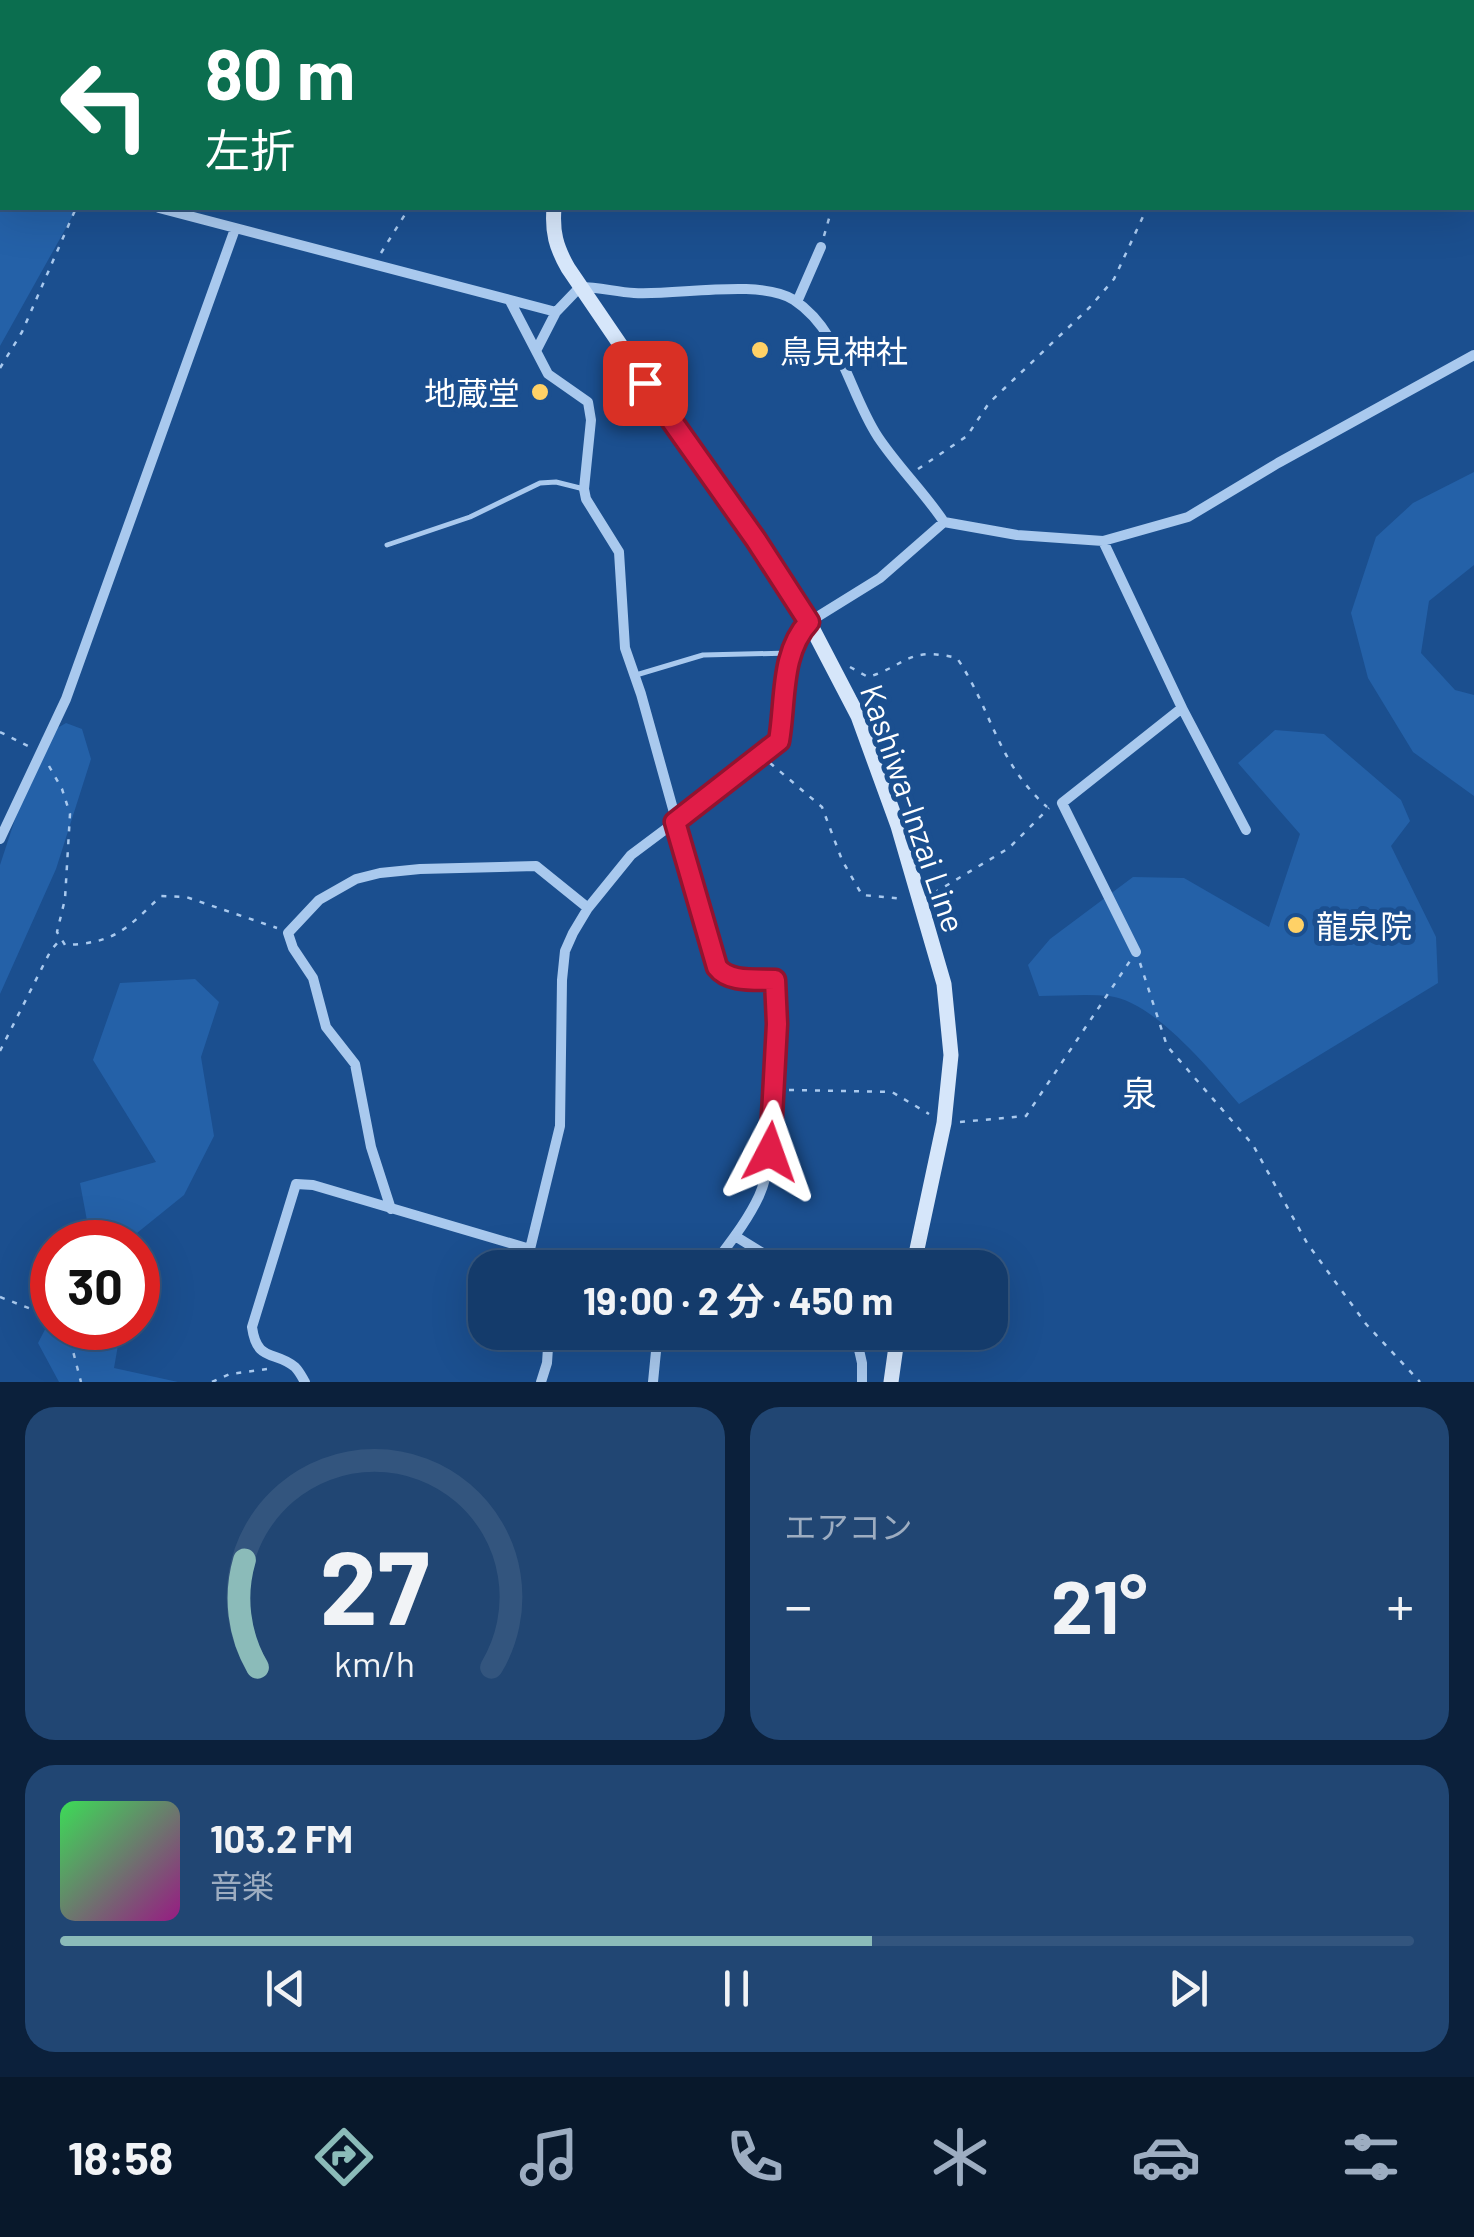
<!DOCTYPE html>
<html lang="ja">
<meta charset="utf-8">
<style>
:root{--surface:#143b6b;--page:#214673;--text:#f1f3f6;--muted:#9dadc1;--line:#33557e;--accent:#8bbbb9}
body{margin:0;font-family:Barlow,"Noto Sans JP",sans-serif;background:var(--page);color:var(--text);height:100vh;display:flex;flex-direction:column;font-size:38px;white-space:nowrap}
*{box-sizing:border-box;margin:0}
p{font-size:32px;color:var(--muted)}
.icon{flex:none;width:55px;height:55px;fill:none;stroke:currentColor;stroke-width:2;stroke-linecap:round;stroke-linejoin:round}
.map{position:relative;height:1382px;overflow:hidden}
.side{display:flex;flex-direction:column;gap:25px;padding:25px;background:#0b203b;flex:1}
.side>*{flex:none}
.banner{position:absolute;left:0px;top:0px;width:1475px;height:210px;box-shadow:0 10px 40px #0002,0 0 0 2px var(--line);background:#0b6e4f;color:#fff;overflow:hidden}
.speed{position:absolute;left:30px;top:1220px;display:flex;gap:20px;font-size:50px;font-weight:700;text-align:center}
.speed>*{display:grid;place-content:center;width:130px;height:130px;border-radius:50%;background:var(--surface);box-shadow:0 10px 40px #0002,0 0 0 2px var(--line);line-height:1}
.speed .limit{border:15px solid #d22;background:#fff;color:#111}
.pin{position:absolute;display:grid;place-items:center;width:85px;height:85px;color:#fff;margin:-42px;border-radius:20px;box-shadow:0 5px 15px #0006}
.me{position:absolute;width:110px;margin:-55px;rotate:4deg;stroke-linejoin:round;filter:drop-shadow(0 0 8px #0008)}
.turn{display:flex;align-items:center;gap:35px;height:210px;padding:0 40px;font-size:45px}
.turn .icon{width:130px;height:130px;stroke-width:2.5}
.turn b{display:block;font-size:70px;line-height:85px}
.big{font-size:75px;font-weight:700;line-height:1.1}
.side .tile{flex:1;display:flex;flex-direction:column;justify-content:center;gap:15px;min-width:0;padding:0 35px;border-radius:30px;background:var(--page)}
.side .dial{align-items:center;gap:0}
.dial svg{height:260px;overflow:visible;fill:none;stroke:var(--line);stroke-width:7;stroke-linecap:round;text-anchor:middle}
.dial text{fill:var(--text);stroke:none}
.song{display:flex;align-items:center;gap:30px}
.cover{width:120px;height:120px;border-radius:15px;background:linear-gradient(135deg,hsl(130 70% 55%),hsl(310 70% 35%))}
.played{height:10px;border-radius:5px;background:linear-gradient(90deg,var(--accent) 60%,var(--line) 60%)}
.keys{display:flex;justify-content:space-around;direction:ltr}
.heat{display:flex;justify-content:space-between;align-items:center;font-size:55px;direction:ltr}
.side .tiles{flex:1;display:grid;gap:25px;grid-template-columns:1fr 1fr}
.tile:last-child{grid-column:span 2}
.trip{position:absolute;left:468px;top:1250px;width:540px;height:100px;border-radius:30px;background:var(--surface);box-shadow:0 10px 40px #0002,0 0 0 2px var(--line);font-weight:700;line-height:100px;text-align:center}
.tab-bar{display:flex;height:160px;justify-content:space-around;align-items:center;background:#08182b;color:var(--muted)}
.tab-bar .icon{width:70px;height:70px}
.tab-bar .on{color:var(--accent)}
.tab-bar b{font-size:45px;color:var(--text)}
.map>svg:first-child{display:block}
.green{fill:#2461a8}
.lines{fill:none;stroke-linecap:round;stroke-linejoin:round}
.path{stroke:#a9c9ee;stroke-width:2.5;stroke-dasharray:5 8;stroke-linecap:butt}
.service{stroke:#a9c9ee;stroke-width:5}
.minor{stroke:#a9c9ee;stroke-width:10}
.secondary{stroke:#d6e6fa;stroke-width:15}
.route-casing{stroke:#92132f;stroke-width:25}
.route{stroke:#e11d48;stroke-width:18}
.poi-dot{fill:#ffd166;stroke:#1b4f8f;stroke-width:4}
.labels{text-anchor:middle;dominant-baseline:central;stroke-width:10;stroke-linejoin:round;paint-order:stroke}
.poi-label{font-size:32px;fill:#fff;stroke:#1b4f8f;text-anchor:start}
.street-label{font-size:32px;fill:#fff;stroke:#1b4f8f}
.neighbourhood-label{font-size:35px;fill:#fff;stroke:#1b4f8f}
</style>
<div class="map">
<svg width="1474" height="1382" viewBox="0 0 1474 1382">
<rect width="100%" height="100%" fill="#1b4f8f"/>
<path class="green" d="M0 32 2 208 76 210 0 346Z
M1474 472V565L1429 601 1421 653 1455 690 1474 695V796L1413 752 1368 678 1351 613 1376 537 1413 503Z
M66 723 82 729 91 759 56 869 0 994V865L42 737Z
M1275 730 1324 734 1401 800 1410 821 1391 846 1436 937 1438 983 1239 1104C1211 1071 1154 1001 1109 996 1086 994 1062 996 1039 996L1028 965 1050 939 1133 877 1184 878 1269 927 1300 834 1238 763Z
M195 979 219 1002 201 1057 214 1136 184 1195 137 1233 135 1242H91L80 1183 156 1162 93 1060 120 983Z
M52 1316V1328H121L114 1368 178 1382H59L38 1343Z"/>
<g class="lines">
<path class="path" d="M376 0V2
M828 0 829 2
M262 2 264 0
M1189 2V0
M0 40H2
M824 236 832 208
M381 253 409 208
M0 368 22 332 76 208
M918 469 967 436 989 403 1090 307 1114 279 1147 208
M850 667 868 677C908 665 907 646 957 658 993 712 996 761 1047 807
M0 732 30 747
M770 763 822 807 842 860 862 895 904 899
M49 766 62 789 70 814 65 899 57 932 65 945C116 943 126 929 161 896L186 897 277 928
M934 893 1009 848 1049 808
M1140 963 1167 1046 1253 1145 1307 1243 1366 1324 1420 1382
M0 1051 51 950 60 940
M789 1090 892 1092 929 1114
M960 1122 1026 1116 1130 961
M0 1297 52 1317
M67 1328 81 1382
M212 1382 230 1374 267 1369"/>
<path class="service" d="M387 545 470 517 540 483 556 482 584 489
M636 675 703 655 790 653"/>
<path class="minor" d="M0 154 2 156
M159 208 556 312
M510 301 548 374 588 402 591 420 584 489 586 499 619 552 625 648 641 694 717 967C728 983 757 979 775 980 777 1035 781 1147 759 1196 747 1222 728 1245 711 1268
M797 302 821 247
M537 349 556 312 580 287C599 287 616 292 634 293 675 296 760 278 794 300 841 331 849 393 878 437 898 467 924 492 944 522
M1103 541 1182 708 1062 803 1136 952
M1182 708 1246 830
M0 839 66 699 235 229
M391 1209 371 1147 355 1064 326 1027 313 978 293 948 288 933 319 900 356 879 380 873 420 869 536 866 588 908
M735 1236 787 1268
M539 1268 532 1262 530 1249 560 1126 562 980 565 951 573 933 588 908 631 855 774 748C798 714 773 662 809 622L880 578 944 522 1017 535 1103 541 1188 517 1278 463 1474 355
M633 1332 651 1343 657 1341
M855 1332 862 1363V1382
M305 1382C302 1377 299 1371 295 1367 275 1350 257 1363 252 1327L296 1184 313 1185 530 1249
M541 1382 547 1363 549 1332
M653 1382 657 1341 665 1332"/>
<path class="secondary" d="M610 2 611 0
M554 208C552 232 556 247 568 268L809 622 858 716 898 826 944 984 951 1055 944 1123 913 1268
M891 1382 898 1332"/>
</g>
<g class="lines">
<g class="route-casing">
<path id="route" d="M645 383 756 540 809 622C780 653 786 701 779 741L675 822 717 967C729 983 756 979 775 980L777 1024 770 1152"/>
</g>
<use href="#route" class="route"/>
</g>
<g class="poi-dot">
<circle cx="760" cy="350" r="10"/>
<circle cx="540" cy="392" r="10"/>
<circle cx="1296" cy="925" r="10"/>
</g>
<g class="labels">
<g class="poi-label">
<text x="780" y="350">鳥見神社</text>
<text x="520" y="392" text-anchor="end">地蔵堂</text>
<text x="1316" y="925">龍泉院</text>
</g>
<g class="street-label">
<text transform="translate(914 808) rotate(71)">Kashiwa-Inzai Line</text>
</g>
<g class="neighbourhood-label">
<text x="1139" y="1092">泉</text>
</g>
</g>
</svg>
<div class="speed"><div class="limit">30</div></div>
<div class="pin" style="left:645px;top:383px;background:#d93025"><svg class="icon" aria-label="arrive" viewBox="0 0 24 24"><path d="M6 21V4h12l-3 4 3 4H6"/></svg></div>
<svg class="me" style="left:770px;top:1152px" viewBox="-20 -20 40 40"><path d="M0-17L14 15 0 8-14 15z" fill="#e11d48" stroke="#fff" stroke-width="4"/></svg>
<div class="trip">19:00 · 2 分 · 450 m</div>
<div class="banner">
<div class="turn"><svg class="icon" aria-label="left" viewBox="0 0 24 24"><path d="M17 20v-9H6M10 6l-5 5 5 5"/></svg><div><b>80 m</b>左折</div></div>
</div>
</div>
<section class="side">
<div class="tiles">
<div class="tile dial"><svg viewBox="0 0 100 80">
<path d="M14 69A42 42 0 1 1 86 69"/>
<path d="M14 69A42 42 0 0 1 10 36" stroke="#8bbbb9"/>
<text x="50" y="56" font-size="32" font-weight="700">27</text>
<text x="50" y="72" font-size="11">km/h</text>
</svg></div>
<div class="tile"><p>エアコン</p>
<div class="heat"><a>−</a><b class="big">21°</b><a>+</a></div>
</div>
<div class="tile">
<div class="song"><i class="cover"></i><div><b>103.2 FM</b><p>音楽</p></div></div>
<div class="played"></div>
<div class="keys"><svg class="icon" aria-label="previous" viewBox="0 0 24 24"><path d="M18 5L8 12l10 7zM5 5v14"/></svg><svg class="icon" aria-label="pause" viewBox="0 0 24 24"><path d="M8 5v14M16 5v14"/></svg><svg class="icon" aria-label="next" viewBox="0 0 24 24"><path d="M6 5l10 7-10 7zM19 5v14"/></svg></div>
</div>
</div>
</section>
<nav class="tab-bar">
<b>18:58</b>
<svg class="icon on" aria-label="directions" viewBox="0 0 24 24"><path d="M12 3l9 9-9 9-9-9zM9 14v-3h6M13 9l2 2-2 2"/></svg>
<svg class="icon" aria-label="music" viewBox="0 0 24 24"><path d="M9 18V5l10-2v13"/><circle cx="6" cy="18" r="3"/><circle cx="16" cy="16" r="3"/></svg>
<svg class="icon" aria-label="phone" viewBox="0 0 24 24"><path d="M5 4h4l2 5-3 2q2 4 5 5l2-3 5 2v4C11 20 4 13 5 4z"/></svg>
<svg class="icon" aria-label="climate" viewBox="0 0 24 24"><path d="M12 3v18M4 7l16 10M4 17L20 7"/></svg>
<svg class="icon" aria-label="car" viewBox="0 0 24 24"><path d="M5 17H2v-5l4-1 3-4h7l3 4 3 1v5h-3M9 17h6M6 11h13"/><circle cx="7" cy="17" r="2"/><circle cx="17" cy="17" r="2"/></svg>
<svg class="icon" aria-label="filters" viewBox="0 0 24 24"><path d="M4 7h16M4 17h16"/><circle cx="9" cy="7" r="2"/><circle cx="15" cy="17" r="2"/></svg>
</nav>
